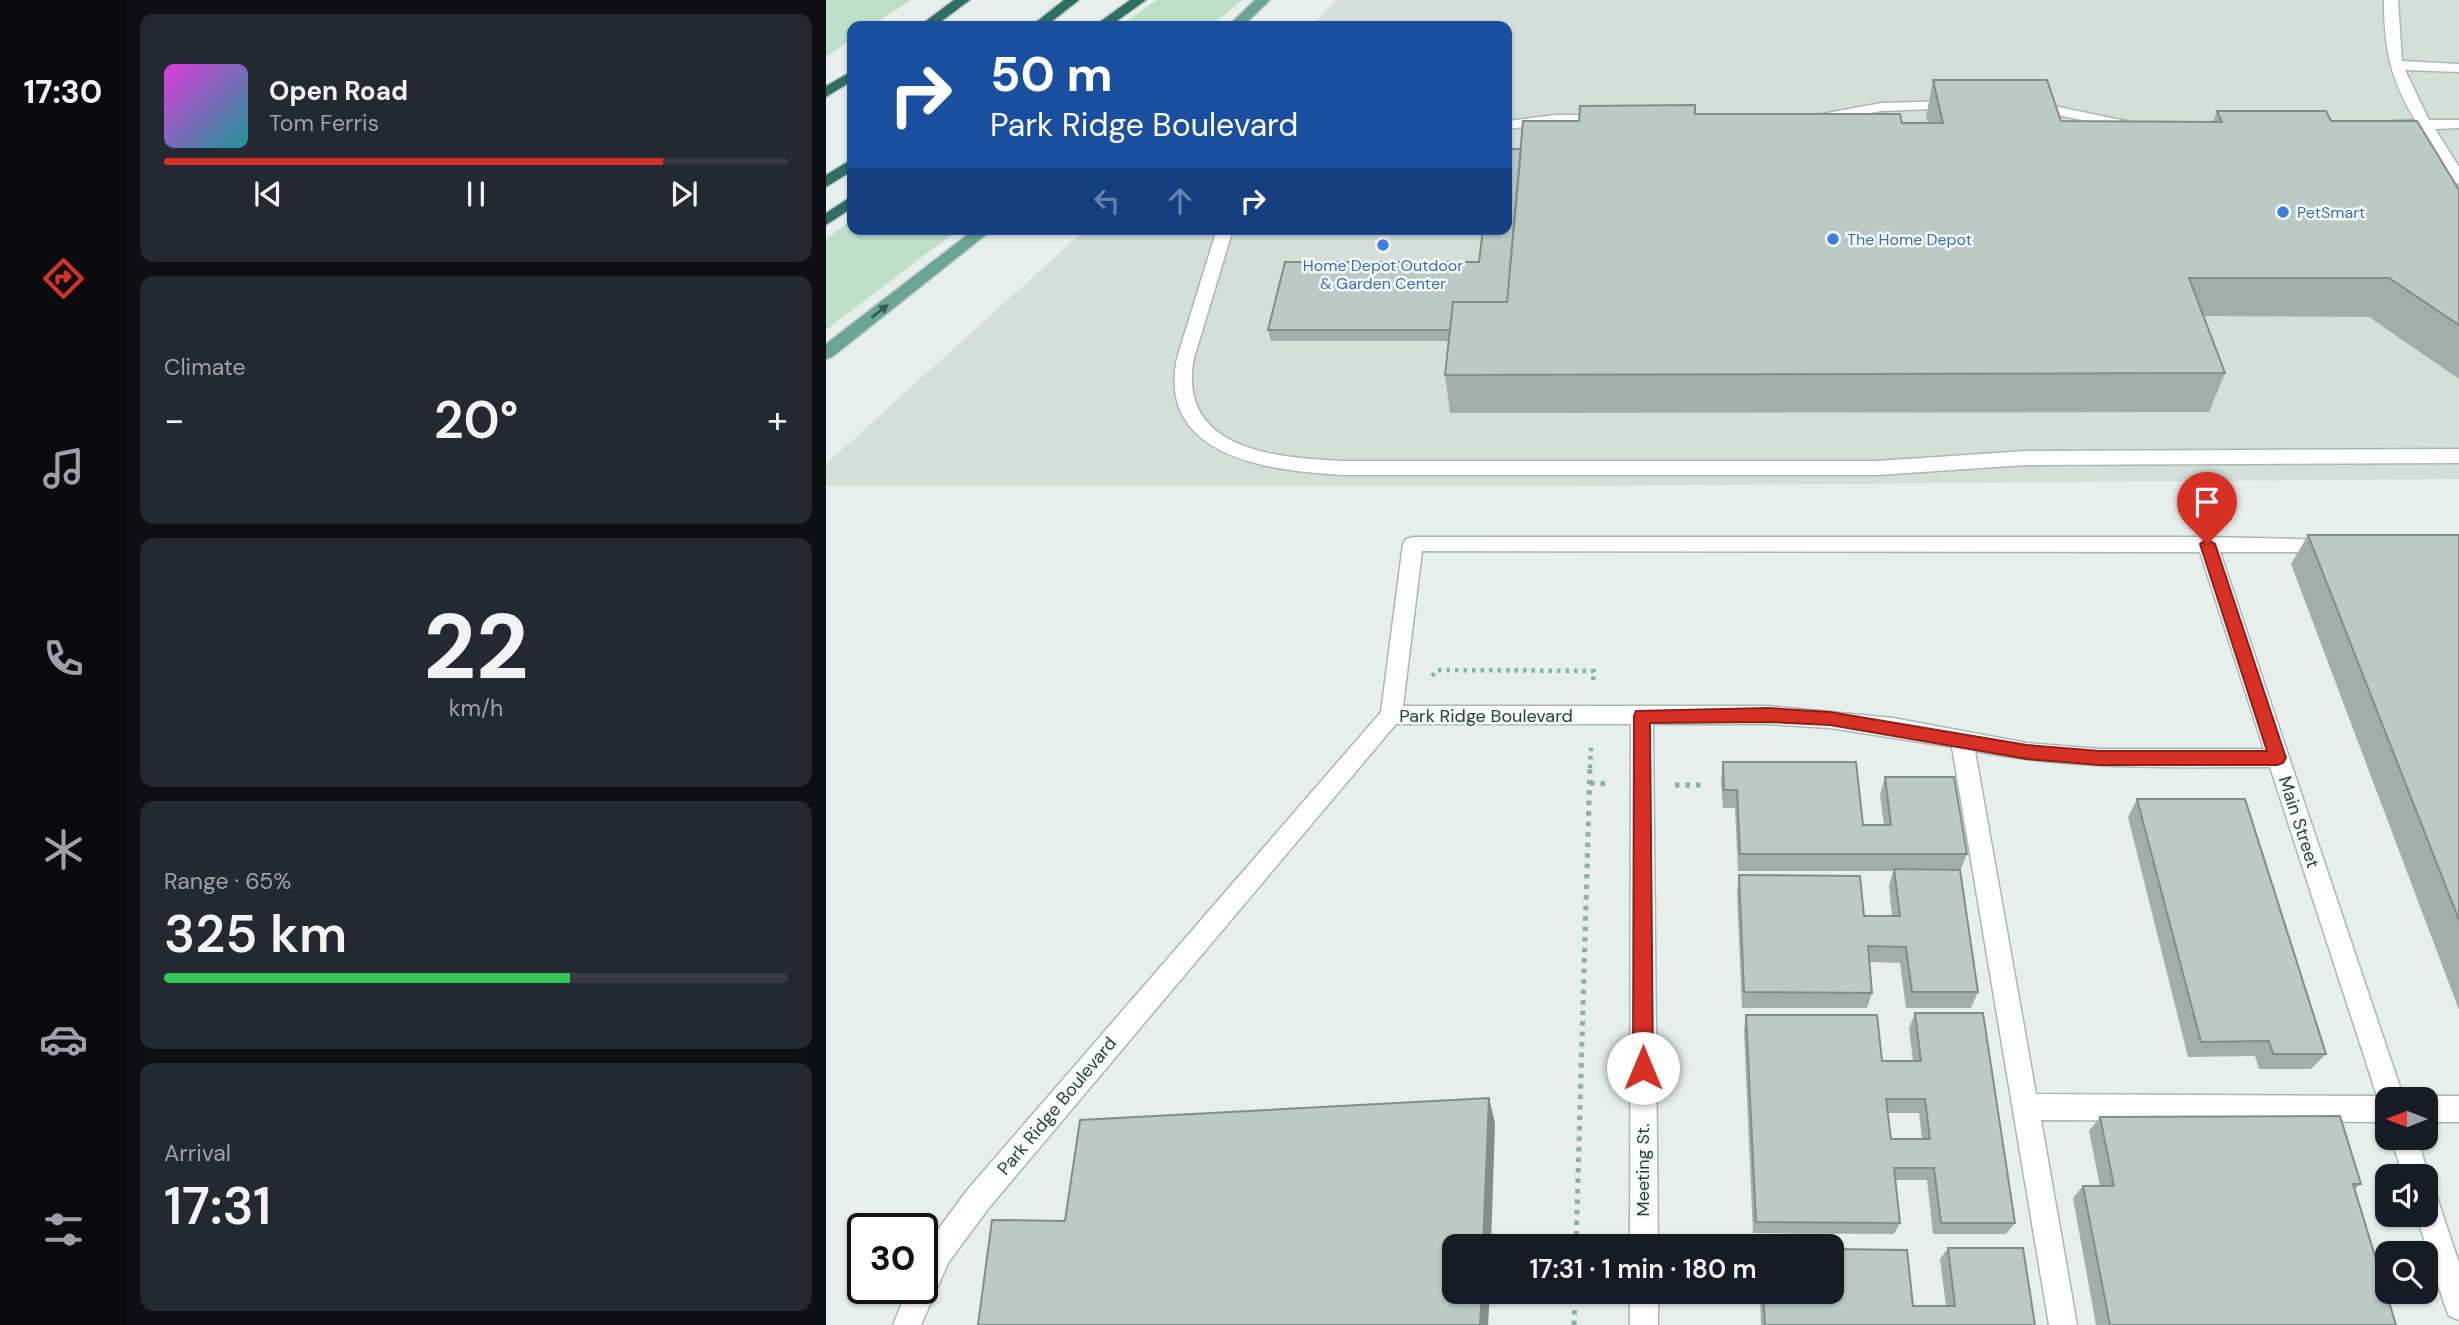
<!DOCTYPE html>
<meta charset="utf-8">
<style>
:root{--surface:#171b24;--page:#242831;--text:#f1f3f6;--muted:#9ea1a6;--line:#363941;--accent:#d93025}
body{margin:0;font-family:"DM Sans",sans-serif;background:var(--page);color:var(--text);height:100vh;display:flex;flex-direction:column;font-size:26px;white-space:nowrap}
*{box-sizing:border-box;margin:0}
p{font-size:23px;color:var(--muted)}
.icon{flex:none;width:38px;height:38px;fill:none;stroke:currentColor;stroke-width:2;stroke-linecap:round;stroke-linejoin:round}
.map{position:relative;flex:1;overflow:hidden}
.sheet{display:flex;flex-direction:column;gap:14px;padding:14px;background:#0d0f14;width:700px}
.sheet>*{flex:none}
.top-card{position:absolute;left:21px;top:21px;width:665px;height:214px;border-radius:14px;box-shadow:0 2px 5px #0004;background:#1a4fa0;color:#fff;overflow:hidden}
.needle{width:46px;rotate:270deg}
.buttons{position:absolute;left:1549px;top:1087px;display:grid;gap:14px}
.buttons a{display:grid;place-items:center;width:63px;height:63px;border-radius:14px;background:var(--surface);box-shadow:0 2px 5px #0004;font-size:35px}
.speed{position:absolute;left:21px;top:1213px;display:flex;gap:14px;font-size:35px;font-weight:700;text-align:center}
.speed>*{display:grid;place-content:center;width:91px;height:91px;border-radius:50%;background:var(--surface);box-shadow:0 2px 5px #0004;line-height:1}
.speed .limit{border:4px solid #111;border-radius:10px;background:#fff;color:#111}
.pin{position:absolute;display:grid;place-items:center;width:60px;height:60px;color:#fff;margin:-72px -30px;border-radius:50% 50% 50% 0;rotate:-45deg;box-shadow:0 0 7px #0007}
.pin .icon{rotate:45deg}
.me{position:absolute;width:77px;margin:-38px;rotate:0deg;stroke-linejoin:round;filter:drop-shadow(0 0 5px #0008)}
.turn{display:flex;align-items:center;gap:24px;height:147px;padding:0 28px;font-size:32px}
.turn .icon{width:91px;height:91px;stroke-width:2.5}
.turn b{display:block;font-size:49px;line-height:60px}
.lanes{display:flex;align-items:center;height:66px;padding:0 28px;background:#0003;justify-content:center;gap:35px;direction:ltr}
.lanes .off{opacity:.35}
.big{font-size:52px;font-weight:600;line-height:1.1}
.sheet .tile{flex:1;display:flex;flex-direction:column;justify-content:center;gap:10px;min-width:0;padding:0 24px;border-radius:14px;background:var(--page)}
.sheet .dial{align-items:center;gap:0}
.dial b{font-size:91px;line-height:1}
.song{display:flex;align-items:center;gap:21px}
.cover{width:84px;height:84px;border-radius:10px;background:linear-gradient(135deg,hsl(300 70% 55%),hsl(180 70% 35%))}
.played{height:7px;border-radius:4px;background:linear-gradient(90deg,var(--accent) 80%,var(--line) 80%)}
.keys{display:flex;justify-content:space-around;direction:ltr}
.heat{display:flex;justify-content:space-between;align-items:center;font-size:38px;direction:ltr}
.charge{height:10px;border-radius:5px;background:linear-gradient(90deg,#34c759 65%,var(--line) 0)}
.trip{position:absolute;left:616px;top:1234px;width:402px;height:70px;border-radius:14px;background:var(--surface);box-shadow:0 2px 5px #0004;font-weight:600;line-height:70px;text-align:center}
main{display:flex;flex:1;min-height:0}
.dock{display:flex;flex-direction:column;width:126px;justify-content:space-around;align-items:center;background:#090b0e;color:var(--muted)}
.dock .icon{width:49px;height:49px}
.dock .on{color:var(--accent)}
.dock b{font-size:32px;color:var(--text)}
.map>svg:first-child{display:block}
.built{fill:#d4dfda}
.green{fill:#bfe0c8}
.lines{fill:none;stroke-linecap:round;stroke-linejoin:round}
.minor-casing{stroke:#a8b8b2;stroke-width:3}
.major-casing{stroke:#c2cac8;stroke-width:3}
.highway-casing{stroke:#c2cac8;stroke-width:3}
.path-far1{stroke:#86b3a5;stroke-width:4.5;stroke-dasharray:3.5 5;stroke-linecap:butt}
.path{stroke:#86b3a5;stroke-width:5;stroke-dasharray:4.5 6;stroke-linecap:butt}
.minor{fill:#fff;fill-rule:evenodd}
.major{fill:#6aa596;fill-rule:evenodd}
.highway{fill:#2f6f62;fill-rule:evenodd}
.wall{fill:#a1aea9;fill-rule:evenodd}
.shaded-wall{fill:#838d89}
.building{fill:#bbcac4;stroke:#838d89;stroke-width:2;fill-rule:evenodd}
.oneway{fill:#365b51}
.route{fill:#d93025;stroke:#8d1f18;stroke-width:2}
.shop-dot{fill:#3f7fe0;stroke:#f7fbf9;stroke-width:2.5}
.labels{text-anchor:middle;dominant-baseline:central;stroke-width:5;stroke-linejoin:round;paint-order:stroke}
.far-shop-label{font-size:16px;fill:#366cbe;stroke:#f7fbf9;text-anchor:start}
.street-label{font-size:18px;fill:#24423a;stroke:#f7fbf9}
</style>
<main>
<nav class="dock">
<b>17:30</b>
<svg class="icon on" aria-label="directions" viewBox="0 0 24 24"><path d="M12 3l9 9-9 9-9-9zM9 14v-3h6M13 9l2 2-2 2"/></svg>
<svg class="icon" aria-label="music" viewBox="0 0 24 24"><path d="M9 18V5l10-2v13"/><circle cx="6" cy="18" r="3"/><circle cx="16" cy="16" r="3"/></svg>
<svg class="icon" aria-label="phone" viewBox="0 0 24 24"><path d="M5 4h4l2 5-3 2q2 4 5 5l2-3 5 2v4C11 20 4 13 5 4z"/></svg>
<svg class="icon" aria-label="climate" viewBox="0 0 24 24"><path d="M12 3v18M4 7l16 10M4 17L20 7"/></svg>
<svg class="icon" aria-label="car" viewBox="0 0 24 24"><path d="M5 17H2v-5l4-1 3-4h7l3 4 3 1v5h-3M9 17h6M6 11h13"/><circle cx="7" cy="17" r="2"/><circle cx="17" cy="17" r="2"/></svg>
<svg class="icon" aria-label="filters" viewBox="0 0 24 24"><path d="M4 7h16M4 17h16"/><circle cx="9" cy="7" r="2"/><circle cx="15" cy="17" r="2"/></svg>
</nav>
<section class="sheet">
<div class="tile">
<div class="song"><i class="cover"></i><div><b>Open Road</b><p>Tom Ferris</p></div></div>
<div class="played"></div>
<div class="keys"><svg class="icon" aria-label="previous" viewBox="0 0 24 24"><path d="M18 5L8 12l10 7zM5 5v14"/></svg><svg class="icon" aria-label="pause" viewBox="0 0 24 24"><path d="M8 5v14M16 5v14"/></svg><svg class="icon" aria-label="next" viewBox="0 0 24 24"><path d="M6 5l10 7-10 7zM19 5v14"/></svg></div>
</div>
<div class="tile"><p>Climate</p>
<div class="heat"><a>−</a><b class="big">20°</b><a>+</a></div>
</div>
<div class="tile dial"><b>22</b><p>km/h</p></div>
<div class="tile"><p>Range · 65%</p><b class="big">325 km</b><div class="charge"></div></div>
<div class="tile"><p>Arrival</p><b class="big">17:31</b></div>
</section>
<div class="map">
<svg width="1633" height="1325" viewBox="0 0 1633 1325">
<rect width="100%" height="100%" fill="#e6efeb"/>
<path class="built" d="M511 0H1633V479L747 486H0V464L260 229H681V26H484Z"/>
<path class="green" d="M0 0H85L46 26H26V39L0 57Z
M331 0H416L385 26H293Z
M26 220V229H133L0 330V239Z"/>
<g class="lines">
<g class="minor-casing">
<path id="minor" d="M1558 0H1572L1576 61 1633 64V72L1579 70 1603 120H1633V128L1609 129 1633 167V184L1628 182 1594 129H1565L1558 125 1565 121 1589 120C1564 78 1558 48 1558 0Z
M1129 101 1136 105 1134 108 1055 111 991 123 984 119 991 115 1055 103Z
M1203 101 1305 122 1312 126 1305 130 1198 108 1196 105Z
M730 115H781L788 119 781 123H730L681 129V121Z
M391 229H407L368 358C350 451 452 458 518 461H1051L1200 451 1633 449V463L1200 465 1051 475H518C447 471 330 459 351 358Z
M587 537H1381L1511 540 1514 545 1511 550 1504 552H1394L1578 1099H1561V1122L1215 1120 1251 1325H1223L1126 747 1004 728 942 724H827L832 1246H804L805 724H570L162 1209 122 1263 95 1325H67L82 1288H96V1256L102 1243 142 1189 555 712 577 544 580 539ZM596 551 1374 552 1438 749H1274L1201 743 1067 718 942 706H577ZM1149 751C1247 770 1345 767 1444 767L1551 1096 1210 1094Z
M1600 1096H1633V1122H1600V1099H1593Z
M1565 1138H1591L1603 1176 1600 1186V1176H1577Z
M1600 1190 1610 1194 1633 1263V1320L1623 1316 1619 1306 1590 1214H1600Z
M804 1292H832V1325H804Z"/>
</g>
<g class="major-casing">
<path id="major" d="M429 0H444L417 26H402Z
M149 229H167L6 357 0 359V344Z"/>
</g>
<g class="highway-casing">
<path id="highway" d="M128 0H144L109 26H93Z
M238 0H253L220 26H205Z
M304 0H320L284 26H268Z
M26 71V81L0 97V86Z
M26 159V171L0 187V175Z
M26 196V208L0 225V213Z"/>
</g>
<path class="path-far1" d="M606 676 612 670 768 671 767 683
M764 768 765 747"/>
<path class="path" d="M764 783 784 784
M849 785H876
M750 1246 764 767
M748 1325 749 1292"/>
<use href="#minor" class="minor"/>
<use href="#major" class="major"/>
<use href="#highway" class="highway"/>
</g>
<path class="wall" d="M1107 80 1235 121 1387 122 1391 111 1505 121 1633 190V379L1543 317 1378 316 1399 373 1383 412 624 413 619 375 623 341H445L442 330 653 262 695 149 753 121 869 114 1076 123H1102L1100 118Z
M1482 535H1633V1010L1465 564Z
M897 762 1037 825H1058L1054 795 1059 777 1141 854 1134 871 1152 992 1145 1008H1080L1074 963 1044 962 1046 993 1041 1008H916L911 892 913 875 1038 916H1066L1063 886 1067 871H912L909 808H897L895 780Z
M1311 799 1500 1054 1485 1069H1433L1429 1056 1362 1057 1302 817Z
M1089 1013 1189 1223 1180 1234H1107L1101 1180H1069L1074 1223 1068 1234 927 1233 918 1030 920 1015 1056 1061H1087L1083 1028ZM1062 1113H1093L1096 1139H1065Z
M1274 1117 1535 1184 1529 1189 1570 1325H1270L1247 1198 1257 1186H1274L1263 1131Z
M1122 1248 1209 1325H935L934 1292H1006L1087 1306H1120L1114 1259Z"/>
<path class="shaded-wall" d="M663 1098 669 1123 665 1246H657Z
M656 1292H664L662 1325H654Z"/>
<path class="building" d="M1107 80H1221L1235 121 1396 122 1391 111H1500L1505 121H1591L1633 190V325L1563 278H1363L1399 373 619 375 627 302H681L697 121H753L754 106 869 105V114H1074L1076 123H1117Z
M681 149H695L681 302H627L624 330H442L459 262H653L657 229H681Z
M1482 535H1633V920Z
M897 762H1030L1037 825H1065L1059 777H1128L1141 854H914L911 790H898Z
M1311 799H1419L1500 1054H1447L1443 1041 1375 1042Z
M1068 869 1134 870 1152 992H1086L1080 947 1042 946 1046 993 918 992 913 875 1034 876 1038 916H1074Z
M1089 1013H1157L1189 1223H1115L1108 1168H1068L1074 1223 930 1222 920 1015H1051L1056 1061H1095ZM1060 1099H1099L1104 1139H1065Z
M663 1098 657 1246H628V1292H656L654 1325H152L166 1220 239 1221 254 1120Z
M1514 1116 1535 1184H1527L1570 1325H1284L1257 1186H1288L1274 1117Z
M1122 1248H1197L1209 1325H939L937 1292H1006V1249L1081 1250 1087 1306H1129Z"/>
<defs><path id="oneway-solid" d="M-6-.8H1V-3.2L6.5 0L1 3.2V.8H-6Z" transform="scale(1.75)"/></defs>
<use class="oneway" href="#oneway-solid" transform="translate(54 311) rotate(-38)"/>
<path class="route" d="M1381 539 1389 544 1460 758 1457 763 1451 765H1274L1201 759 1004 725 942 722 824 723 827 1068 824 1074 817 1077 810 1074 807 1068 808 716 810 711 942 708 1004 712 1201 745 1274 751H1441L1374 544Z"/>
<g class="shop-dot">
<circle cx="1457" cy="212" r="7"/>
<circle cx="1007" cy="239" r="7"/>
<circle cx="557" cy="245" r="7"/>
</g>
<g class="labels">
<g class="far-shop-label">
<text x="1471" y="212">PetSmart</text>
<text x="1021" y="239">The Home Depot</text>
<text x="557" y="265" text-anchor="middle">Home Depot Outdoor<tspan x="557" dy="18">&amp; Garden Center</tspan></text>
</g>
<g class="street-label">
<text x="660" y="716">Park Ridge Boulevard</text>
<text transform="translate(1473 822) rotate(72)">Main Street</text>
<text transform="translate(231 1106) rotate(-50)">Park Ridge Boulevard</text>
<text transform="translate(817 1170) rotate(-90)">Meeting St.</text>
</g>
</g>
</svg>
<div class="buttons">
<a><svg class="needle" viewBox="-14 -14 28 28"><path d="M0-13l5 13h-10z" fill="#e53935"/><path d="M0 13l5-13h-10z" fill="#9ea1a6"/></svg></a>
<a><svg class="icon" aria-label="sound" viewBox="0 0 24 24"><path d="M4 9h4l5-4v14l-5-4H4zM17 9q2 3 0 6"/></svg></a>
<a><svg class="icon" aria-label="search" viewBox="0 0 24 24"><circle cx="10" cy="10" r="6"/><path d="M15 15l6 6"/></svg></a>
</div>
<div class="speed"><div class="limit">30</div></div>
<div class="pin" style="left:1381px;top:544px;background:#d93025"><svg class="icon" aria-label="arrive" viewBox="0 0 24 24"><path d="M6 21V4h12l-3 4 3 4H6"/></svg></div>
<svg class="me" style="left:817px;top:1068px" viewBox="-20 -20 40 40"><circle r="19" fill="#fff"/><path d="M0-13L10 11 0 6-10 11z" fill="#d93025"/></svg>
<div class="trip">17:31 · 1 min · 180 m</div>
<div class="top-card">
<div class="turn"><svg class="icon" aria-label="right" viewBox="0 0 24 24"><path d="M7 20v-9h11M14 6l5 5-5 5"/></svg><div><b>50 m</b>Park Ridge Boulevard</div></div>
<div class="lanes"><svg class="icon off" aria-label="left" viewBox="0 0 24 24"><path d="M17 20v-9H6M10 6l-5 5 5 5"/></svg><svg class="icon off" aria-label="ahead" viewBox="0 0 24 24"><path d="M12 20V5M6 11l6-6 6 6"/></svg><svg class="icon" aria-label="right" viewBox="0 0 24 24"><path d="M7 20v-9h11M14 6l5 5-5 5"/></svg></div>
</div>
</div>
</main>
